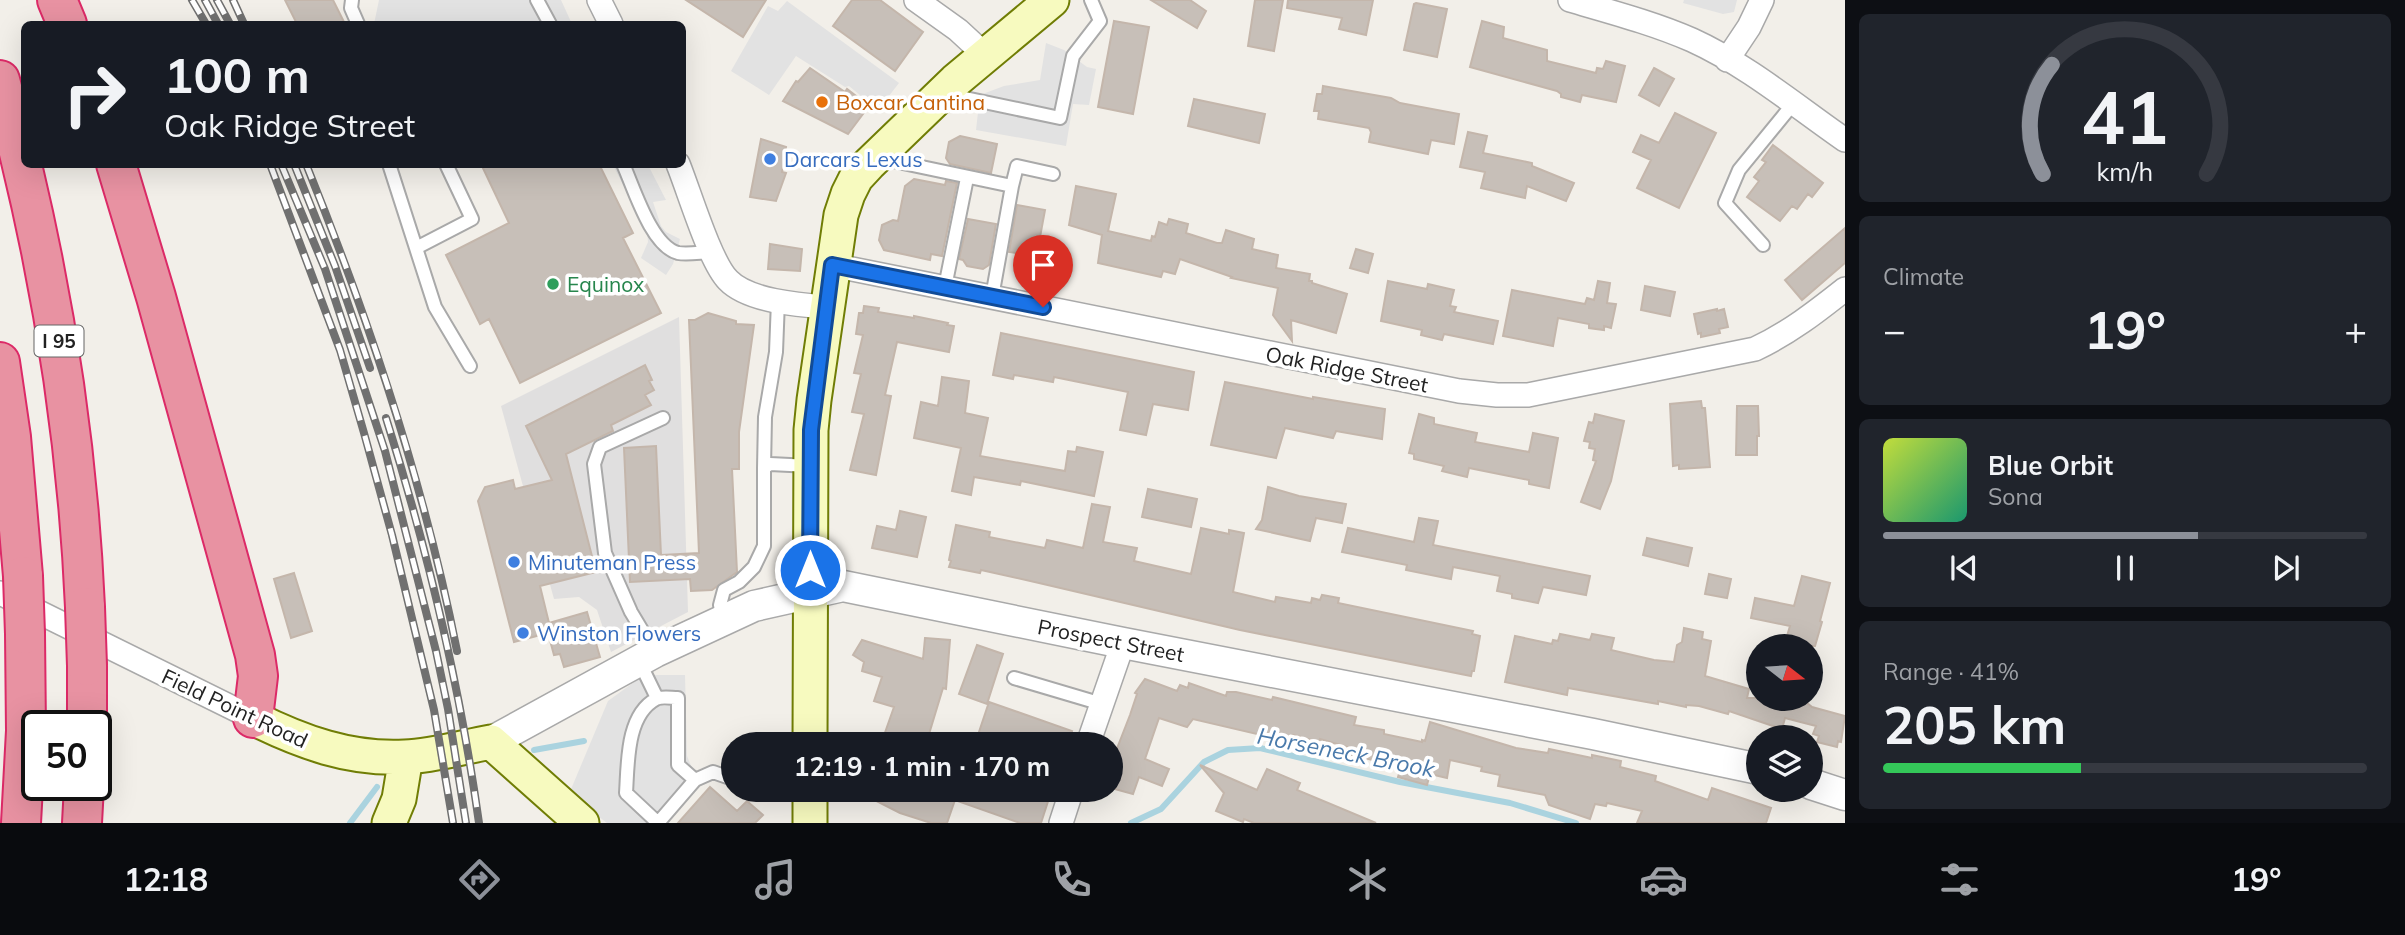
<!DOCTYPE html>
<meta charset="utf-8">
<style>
:root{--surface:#171b24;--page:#20242c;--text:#f1f3f6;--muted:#9ea1a6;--line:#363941;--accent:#8c9099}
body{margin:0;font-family:Mulish,sans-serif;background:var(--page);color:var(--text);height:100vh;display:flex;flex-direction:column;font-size:26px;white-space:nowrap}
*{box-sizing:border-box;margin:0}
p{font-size:23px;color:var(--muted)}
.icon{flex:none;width:38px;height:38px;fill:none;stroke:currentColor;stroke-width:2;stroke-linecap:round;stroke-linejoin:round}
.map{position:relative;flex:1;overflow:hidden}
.drawer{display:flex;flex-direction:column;gap:14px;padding:14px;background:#0d0f14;width:560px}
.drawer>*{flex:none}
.guide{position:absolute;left:21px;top:21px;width:665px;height:147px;border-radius:10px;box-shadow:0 7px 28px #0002;background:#171b24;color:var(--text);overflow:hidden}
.needle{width:46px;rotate:107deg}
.controls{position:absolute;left:1746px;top:634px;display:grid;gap:14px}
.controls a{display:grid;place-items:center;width:77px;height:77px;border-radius:50%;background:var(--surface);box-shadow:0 7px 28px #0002;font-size:35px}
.speed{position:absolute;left:21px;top:710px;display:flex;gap:14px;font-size:35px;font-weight:700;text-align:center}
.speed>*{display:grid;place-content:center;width:91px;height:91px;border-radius:50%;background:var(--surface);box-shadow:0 7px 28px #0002;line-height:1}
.speed .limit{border:4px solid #111;border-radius:10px;background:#fff;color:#111}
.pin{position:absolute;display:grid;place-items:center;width:60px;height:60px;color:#fff;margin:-72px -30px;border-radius:50% 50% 50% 0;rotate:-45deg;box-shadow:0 0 7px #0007}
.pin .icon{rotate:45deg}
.me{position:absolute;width:77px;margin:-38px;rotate:0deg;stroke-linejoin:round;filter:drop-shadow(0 0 5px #0008)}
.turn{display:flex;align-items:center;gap:24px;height:147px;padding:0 28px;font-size:32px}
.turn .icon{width:91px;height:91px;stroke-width:2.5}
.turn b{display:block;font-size:49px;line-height:60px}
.big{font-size:52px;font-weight:700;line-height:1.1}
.drawer .tile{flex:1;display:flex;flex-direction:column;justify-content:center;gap:10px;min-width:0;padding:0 24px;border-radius:10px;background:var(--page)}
.drawer .dial{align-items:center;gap:0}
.dial svg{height:182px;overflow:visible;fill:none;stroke:var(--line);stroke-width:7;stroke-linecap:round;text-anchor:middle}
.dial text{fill:var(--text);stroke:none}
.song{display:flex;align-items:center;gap:21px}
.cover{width:84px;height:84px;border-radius:10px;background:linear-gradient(135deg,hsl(70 70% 55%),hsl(160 70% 35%))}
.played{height:7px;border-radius:4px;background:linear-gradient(90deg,var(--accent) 65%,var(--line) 65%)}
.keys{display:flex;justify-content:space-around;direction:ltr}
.heat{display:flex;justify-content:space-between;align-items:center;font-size:38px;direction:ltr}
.charge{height:10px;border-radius:5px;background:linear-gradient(90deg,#34c759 41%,var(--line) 0)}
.trip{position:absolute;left:721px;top:732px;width:402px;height:70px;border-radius:35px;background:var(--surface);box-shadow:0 7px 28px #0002;font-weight:700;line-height:70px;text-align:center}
.tab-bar{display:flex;height:112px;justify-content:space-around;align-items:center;background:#090b0e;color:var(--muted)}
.tab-bar .icon{width:49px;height:49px}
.tab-bar .selected{color:var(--accent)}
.tab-bar b{font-size:32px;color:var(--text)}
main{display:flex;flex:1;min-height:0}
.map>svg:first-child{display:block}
.residential{fill:#e0dfdf}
.parking{fill:#e2e2e2}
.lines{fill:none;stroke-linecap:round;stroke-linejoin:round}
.stream{stroke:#aad3df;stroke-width:6}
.building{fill:#c7bfb8;stroke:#c4b6ab;stroke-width:2}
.service-casing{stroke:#a9a9a9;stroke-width:16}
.minor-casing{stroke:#a9a9a9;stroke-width:26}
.tertiary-casing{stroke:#a9a9a9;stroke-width:33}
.secondary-casing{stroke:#707d05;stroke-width:37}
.motorway-casing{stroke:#dc2a67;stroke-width:42}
.service{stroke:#fff;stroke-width:12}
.minor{stroke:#fff;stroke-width:23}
.tertiary{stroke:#fff;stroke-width:30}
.secondary{stroke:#f7fabf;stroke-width:33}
.motorway{stroke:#e892a2;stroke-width:38}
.rail-casing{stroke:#707070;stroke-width:8}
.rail{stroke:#fff;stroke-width:5;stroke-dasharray:16;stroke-linecap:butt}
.motorway-bridge-casing{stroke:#dc2a67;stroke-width:42;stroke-linecap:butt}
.motorway-bridge{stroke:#e892a2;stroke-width:38}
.route-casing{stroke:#114b97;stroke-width:18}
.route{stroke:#1a73e8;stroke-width:12}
.food-dot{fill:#e8710a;stroke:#fff;stroke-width:2.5}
.shop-dot{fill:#3f7fe0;stroke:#fff;stroke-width:2.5}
.leisure-dot{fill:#2e9e5b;stroke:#fff;stroke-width:2.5}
.labels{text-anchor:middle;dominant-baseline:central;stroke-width:7;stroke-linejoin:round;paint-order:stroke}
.shield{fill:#fff;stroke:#646464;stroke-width:2}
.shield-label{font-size:19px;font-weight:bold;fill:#222}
.food-label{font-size:21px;fill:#c56008;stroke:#fff;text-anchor:start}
.shop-label{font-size:21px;fill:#366cbe;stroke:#fff;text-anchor:start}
.leisure-label{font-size:21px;fill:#27864d;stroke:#fff;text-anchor:start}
.street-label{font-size:21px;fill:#222;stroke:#fff}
.water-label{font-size:23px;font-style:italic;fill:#4a7aab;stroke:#fff}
</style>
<main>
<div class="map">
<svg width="1845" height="823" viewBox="0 0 1845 823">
<rect width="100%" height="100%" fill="#f2efe9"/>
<path class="residential" d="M679 317 688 612 611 652 597 610 579 597 554 599 501 406Z"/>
<path class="parking" d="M379 0H561L572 24H374Z
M1684 0H1737L1734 12 1723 14 1683 3Z
M787 1 899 83 878 110 849 86 845 87 796 56 769 95 731 71 768 6 778 11Z
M1046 43 1064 50 1087 67 1096 69 1089 105 1073 104 1066 146 976 130 980 95 1004 86 1040 80Z
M613 165H648L666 200 653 202 661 226 666 232 680 239 673 264 666 275 641 258 648 242 647 232Z
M644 675H685L687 756 700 787 664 823H607L569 794 608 701Z"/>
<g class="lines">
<path class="stream" d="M534 750 584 741
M841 794 848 797
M350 823 377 787
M1131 823 1161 809 1204 762 1228 750 1260 748 1400 782 1510 803 1576 823"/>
</g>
<path class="building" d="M285 0H333L345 24H297Z
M686 0H766L743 37Z
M852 0H880L923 32 895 71 833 26Z
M1151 0H1190L1206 11 1197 28Z
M1255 0H1283L1274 51 1248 46Z
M1288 0H1373L1366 35 1339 29 1342 18 1287 8Z
M1416 3 1447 9 1437 57 1404 50 1414 4Z
M1114 21 1149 27 1133 114 1098 107Z
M1482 21 1504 27 1503 38 1547 50V61L1596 73 1597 68 1603 69 1606 61 1625 66 1616 102 1582 95 1580 102 1561 97V94L1557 91 1470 67Z
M810 68 845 92 847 89 869 106 848 134 783 101 796 81 798 82Z
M1654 68 1674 79 1659 106 1639 95Z
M1323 86 1391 98 1400 103 1459 114 1454 144 1431 140 1428 154 1369 142 1371 132 1369 128 1318 119 1319 111H1314L1317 94H1322Z
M1194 99 1265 114 1259 143 1188 126Z
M1675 113 1716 133 1679 208 1637 188 1651 160 1633 152 1641 135 1659 143Z
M1468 132 1487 136 1483 153 1532 163V166L1574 183 1566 201 1527 186 1525 198 1481 188 1485 172 1460 167Z
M960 136 997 144 991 173 950 164 946 158 949 142Z
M761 139 786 147 782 172 786 173 776 201 750 197Z
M1773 145 1823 183 1812 197 1808 194 1797 209 1792 206 1780 221 1747 197 1759 181 1754 177 1766 162 1762 160Z
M481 164H599L633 233 623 238 661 313 520 383 489 319 480 324 446 255 509 223Z
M914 179 945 185 946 181 957 183 942 256 931 254 930 260 884 250 879 240 882 225 893 220 898 221 905 186Z
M1076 186 1116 194 1108 231 1151 241 1152 236 1155 237 1159 222 1167 225 1169 219 1188 224 1186 233 1217 243H1222L1226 230 1254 239 1252 249 1278 255 1276 268 1310 274 1309 281H1312V283L1347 294 1336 333 1291 320 1292 341 1273 315 1278 288 1231 278 1232 277 1180 259 1175 274 1163 271 1161 277 1098 263 1102 235 1069 225Z
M1017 205 1045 210 1038 248 1029 255 1009 252Z
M968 219 996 224 989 265 983 269 967 266 963 260 959 259Z
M1845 228V263L1802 300 1785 280Z
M770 244 802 249 800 271 768 269Z
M1356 249 1373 254 1368 273 1350 268Z
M1388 281 1427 289 1428 284 1454 290 1450 306 1456 307 1454 312 1498 321 1493 344 1444 334 1442 340 1421 335 1422 330 1381 321Z
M1598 281 1610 283 1607 303 1616 304 1611 328 1604 326V330L1589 328V324L1558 318 1553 346 1503 336 1512 290 1585 304 1587 298 1594 300Z
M1645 286 1675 292 1670 316 1641 310Z
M864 306 879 308 878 312 914 318V316L948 323 947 325 954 326 949 352 897 342 885 395 891 396 876 475 850 470 864 414 852 412 861 374 854 373 863 335 856 334 859 313H863Z
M1717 309V311L1724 309 1728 327 1719 329 1720 333 1701 337V333L1698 334 1694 314Z
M708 313 736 321V324L754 325 739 432V469H732L737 572 712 590 691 591 690 579 630 582 624 448 656 446 661 555 699 553 689 320H695Z
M1001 333 1194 372 1188 410 1153 404 1146 435 1120 430 1128 392 1054 377 1053 382 1014 375 1013 379 993 375Z
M645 365 652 380 649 381 654 390 645 395 651 405 611 425 613 431 566 454 596 572 540 586 549 623 587 612 600 657 564 667 560 654 554 655 548 633 514 642 478 501 485 487 513 480 515 489 552 480 526 426Z
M942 377 969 381 965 413 988 418 980 456 1065 471 1068 451 1076 452 1077 447 1103 452 1094 496 1021 481 1020 485 974 477 971 495 952 491 961 448 914 438 921 402 938 406Z
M1225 382 1313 399V397L1385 409 1382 439 1336 431 1333 438 1285 428 1276 458 1211 445Z
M1701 401 1702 408H1705L1710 467 1679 469V465L1673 466 1670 404Z
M1737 406H1758L1759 436H1757V455H1736Z
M1419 414 1434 418V424L1477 433 1475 442 1529 452 1533 433 1558 438 1549 488 1529 484V480L1469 468 1467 477 1442 471 1444 466 1414 459V454L1409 453Z
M1595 414 1624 421 1611 481 1600 509 1581 502 1596 461 1593 460 1595 449 1589 448 1590 442 1584 441 1589 422 1593 423Z
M1268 487 1299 496 1346 504 1342 523 1316 518 1310 541 1256 529 1262 520Z
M1148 489 1197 499 1191 527 1142 517Z
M1092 504 1110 507 1103 542 1137 548 1134 561 1191 574 1201 528 1229 534V530L1244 533 1233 592 1275 602 1276 597 1311 603 1312 598 1320 600 1322 595 1339 598 1338 603 1473 631 1472 634 1480 636 1474 671H1472L1471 676 1240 630 1039 583 981 570 980 573 949 567 951 561 949 560 956 525 990 532 989 537 1045 548 1047 540 1083 548Z
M900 511 926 517 917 557 872 548 877 526 896 530Z
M1419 518 1438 521 1433 545 1590 576 1586 595 1543 587 1538 603 1512 598V594L1497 591 1500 576 1453 567 1451 579 1406 570 1407 565 1342 552 1348 528 1414 542Z
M1647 538 1692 548 1688 566 1643 555Z
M294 573 312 631 291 638 274 579Z
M1709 574 1731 579 1727 598 1705 594Z
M1802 576 1830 583 1820 621 1822 622 1815 646H1784L1790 626 1751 618 1755 598 1794 606Z
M1684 628 1703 632 1702 639 1711 641 1705 676 1749 689 1747 698H1801L1812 707 1845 716 1841 742 1838 741 1837 747 1817 742 1819 736 1813 734 1816 726 1785 718 1782 729 1729 711 1728 714 1699 706 1686 705V707L1658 701V704L1568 688 1567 695 1505 682 1515 636 1552 644 1553 640 1558 641 1560 634 1590 640 1592 634 1614 638 1611 650 1654 660 1674 662 1677 645 1682 642Z
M925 638 950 640 946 689 943 688 926 744H881L894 707 874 701 882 677 862 671 864 662 853 655 862 640 923 659Z
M977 645 1003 654 987 704 959 694Z
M1145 679 1177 691 1180 685 1188 688 1189 683 1226 696 1227 692H1236L1272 700 1273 697 1356 717 1354 725 1384 730V734L1422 742V740L1425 741 1430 722 1516 748 1548 753 1549 749 1592 758V755L1621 761 1620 767 1656 776 1655 781 1708 800 1712 788 1771 808 1766 823H1637L1642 811 1607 803 1606 806 1595 804 1590 819 1549 805 1545 795 1498 786 1500 775 1481 771 1482 767 1450 760 1447 778 1430 774 1427 785 1398 777 1401 767 1352 755 1351 748 1320 739 1319 742 1293 735 1291 742 1193 719 1187 727 1159 718 1145 759 1169 769 1162 786 1139 777 1133 794 1111 788V764L1130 715 1137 694 1135 693Z
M989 702 1072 731 1067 744H975Z
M1200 765 1257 790 1267 769 1300 783 1297 790 1376 823H1254L1244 819 1243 822 1216 811 1224 793Z
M710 787 737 811 747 801 763 815 755 823H678Z
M853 789H1052L1041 823H1020L955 800 947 823H931L900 813Z"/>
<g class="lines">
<g class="service-casing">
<path id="service" d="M352 0 351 8 358 24
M537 0 550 24
M946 94 1060 118 1073 56 1100 21 1091 0
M879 158 1012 186 1017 166 1053 174
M389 164 416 248 472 219 446 164
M623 164C634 188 651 246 678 253 688 255 702 252 712 252
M1763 245 1725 203 1739 170 1793 104
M416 248 435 307 470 366
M945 287 967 178
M992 297 1012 186
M764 468 765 417 776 352 778 301
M723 620 720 605 724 590 739 582 754 567 764 546V468L770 464 810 466
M655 652 631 612 605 553 594 464 600 447 663 418
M639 661 657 698
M1014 678 1102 704
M695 780 678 765V698C671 698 661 696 656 699 626 715 628 764 626 793L658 823 695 780 713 772 733 779"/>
</g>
<g class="minor-casing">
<path id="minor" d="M599 0 611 24
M916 0 958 30 985 55
M1570 0C1611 12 1653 23 1692 40 1747 65 1796 106 1845 140
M1727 60 1749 27 1762 0
M678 164C689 191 710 262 728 280 748 301 799 305 827 307
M832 265 1459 391 1497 395H1528L1755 349C1789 333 1816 312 1845 289
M0 593 253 718
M1088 744 1123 643
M1061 823 1072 789"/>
</g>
<g class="tertiary-casing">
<path id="tertiary" d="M491 742 655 652 754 606 843 586 1123 643 1593 734 1759 769
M1811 784 1845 795"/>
</g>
<g class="secondary-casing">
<path id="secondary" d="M253 718C301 742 350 760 405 757 433 756 463 747 491 742L582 823
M810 744 811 430 814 400 841 215 848 194 856 178 869 164 955 81 1052 0
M810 789V823
M389 823 399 799 406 757"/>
</g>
<g class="motorway-casing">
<path id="motorway" d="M57 0 67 24
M0 80C48 253 77 428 85 607
M116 164 156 297 255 655 258 676 253 718
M0 362 11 437 23 576
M87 726V666
M21 823 26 731 25 634
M82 823 84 786"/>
</g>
<use href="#service" class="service"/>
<use href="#minor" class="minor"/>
<use href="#tertiary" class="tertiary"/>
<use href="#secondary" class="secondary"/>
<use href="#motorway" class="motorway"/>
<g class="rail-casing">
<path id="rail" d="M192 0 206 24
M205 0 218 24
M217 0 230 24
M233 0 244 24
M270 164 340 350 364 433 392 535 434 710 453 823
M281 164 325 269 385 451 436 651 448 709 466 823
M294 164 335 266 370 368
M306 164C370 322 424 483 457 651
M386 418C427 548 460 687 479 823"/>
</g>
<use href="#rail" class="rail"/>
<g class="motorway-bridge-casing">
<path id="motorway-bridge" d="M23 576 25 634
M85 607 87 666"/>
</g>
<use href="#motorway-bridge" class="motorway-bridge"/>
</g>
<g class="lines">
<g class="route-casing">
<path id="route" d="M810 570 811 430 832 265 1043 307"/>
</g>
<use href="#route" class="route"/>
</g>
<circle class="food-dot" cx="822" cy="102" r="7"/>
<g class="shop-dot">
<circle cx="770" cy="159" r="7"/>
<circle cx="514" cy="562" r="7"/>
<circle cx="523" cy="633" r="7"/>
</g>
<circle class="leisure-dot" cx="553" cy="284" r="7"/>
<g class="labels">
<rect class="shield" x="34.5" y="325.5" width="49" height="31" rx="5"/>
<g class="shield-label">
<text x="59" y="341">I 95</text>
</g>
<g class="food-label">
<text x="836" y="102">Boxcar Cantina</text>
</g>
<g class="shop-label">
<text x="784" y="159">Darcars Lexus</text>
<text x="528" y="562">Minuteman Press</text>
<text x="537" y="633">Winston Flowers</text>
</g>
<g class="leisure-label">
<text x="567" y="284">Equinox</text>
</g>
<g class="street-label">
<text transform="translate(1347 369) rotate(11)">Oak Ridge Street</text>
<text transform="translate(1111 640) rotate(11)">Prospect Street</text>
<text transform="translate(235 708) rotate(25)">Field Point Road</text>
</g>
<g class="water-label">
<text transform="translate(1346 752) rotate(11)">Horseneck Brook</text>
</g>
</g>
</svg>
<div class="controls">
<a><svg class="needle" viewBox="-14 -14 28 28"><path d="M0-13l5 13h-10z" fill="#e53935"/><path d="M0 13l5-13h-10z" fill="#9ea1a6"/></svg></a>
<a><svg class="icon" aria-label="layers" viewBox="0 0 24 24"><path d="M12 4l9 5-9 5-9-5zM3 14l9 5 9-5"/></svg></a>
</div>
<div class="speed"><div class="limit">50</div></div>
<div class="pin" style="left:1043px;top:307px;background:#d93025"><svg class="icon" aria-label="arrive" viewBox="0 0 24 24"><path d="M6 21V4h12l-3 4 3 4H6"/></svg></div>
<svg class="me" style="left:810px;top:570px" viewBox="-20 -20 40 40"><circle r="17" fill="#1a73e8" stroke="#fff" stroke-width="3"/><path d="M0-11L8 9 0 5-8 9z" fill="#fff"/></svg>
<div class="trip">12:19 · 1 min · 170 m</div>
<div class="guide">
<div class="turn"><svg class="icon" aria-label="right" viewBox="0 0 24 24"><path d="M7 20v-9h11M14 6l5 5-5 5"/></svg><div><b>100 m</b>Oak Ridge Street</div></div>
</div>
</div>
<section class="drawer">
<div class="tile dial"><svg viewBox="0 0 100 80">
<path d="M14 69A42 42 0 1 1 86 69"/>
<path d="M14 69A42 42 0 0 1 18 21" stroke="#8c9099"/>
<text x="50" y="56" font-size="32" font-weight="700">41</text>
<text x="50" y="72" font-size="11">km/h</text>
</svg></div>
<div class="tile"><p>Climate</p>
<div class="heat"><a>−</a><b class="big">19°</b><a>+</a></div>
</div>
<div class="tile">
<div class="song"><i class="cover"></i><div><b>Blue Orbit</b><p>Sona</p></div></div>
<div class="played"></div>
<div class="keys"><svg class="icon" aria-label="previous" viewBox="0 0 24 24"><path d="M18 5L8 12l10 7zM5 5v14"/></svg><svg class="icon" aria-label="pause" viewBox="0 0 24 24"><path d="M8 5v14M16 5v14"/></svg><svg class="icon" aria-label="next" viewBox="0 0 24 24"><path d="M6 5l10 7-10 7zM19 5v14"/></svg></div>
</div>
<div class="tile"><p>Range · 41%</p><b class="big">205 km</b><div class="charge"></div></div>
</section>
</main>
<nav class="tab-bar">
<b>12:18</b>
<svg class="icon selected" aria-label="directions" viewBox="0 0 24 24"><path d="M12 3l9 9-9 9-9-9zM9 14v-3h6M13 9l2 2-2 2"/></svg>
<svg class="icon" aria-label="music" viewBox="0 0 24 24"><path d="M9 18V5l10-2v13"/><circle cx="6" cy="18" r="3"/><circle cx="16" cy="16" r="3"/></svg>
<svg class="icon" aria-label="phone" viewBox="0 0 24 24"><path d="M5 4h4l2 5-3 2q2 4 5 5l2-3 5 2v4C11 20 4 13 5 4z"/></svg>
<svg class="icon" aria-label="climate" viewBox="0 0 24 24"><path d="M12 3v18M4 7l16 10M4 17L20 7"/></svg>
<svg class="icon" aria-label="car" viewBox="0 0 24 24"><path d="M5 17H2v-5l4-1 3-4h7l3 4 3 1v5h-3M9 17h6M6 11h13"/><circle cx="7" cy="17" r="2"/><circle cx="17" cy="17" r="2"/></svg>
<svg class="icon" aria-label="filters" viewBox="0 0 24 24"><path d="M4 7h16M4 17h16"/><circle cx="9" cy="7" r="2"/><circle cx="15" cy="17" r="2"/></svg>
<b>19°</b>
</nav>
